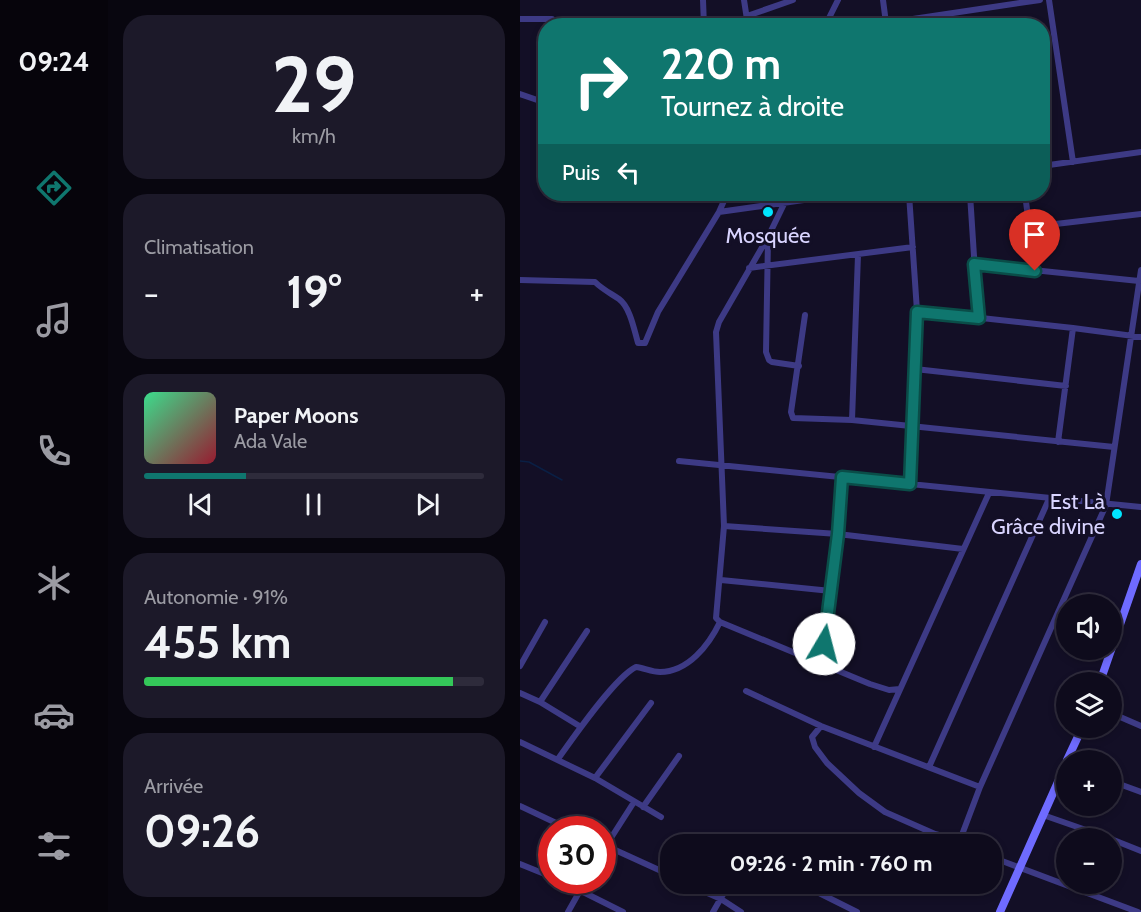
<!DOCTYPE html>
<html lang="fr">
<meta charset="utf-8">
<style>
:root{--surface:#0e0b1c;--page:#1c1929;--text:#f1f3f6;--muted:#9b9ba3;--line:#2e2b3b;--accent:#0f766e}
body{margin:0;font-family:Cabin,sans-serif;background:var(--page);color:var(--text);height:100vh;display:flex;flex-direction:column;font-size:22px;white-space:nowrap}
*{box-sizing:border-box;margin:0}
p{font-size:20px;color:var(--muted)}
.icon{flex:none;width:33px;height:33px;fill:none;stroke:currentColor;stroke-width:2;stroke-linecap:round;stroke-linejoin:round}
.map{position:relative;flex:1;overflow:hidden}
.drawer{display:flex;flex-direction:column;gap:15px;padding:15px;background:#08060f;width:412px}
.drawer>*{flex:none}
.top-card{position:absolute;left:18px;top:18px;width:512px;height:183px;border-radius:24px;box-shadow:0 3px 9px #0003,0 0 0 2px var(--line);background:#0f766e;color:#fff;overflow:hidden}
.tools{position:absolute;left:536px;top:594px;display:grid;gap:12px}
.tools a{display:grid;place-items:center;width:66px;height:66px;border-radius:50%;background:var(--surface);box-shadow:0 3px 9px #0003,0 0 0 2px var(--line);font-size:30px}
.speed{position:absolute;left:18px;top:816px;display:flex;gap:12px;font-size:30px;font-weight:700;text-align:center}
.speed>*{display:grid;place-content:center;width:78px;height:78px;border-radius:50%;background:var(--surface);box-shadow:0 3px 9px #0003,0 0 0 2px var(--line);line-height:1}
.speed .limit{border:9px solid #d22;background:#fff;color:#111}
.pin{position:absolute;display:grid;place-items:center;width:51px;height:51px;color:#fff;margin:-62px -26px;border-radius:50% 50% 50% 0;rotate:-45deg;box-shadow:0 0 6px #0007}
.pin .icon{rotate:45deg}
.me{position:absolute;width:66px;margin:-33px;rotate:8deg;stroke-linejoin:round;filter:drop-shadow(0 0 4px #0008)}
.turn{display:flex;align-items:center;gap:21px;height:126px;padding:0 24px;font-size:27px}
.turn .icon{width:78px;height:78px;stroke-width:2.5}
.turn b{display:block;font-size:42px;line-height:51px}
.then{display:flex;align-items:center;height:57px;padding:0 24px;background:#0003;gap:12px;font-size:22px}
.big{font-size:45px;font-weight:700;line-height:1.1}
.drawer .card{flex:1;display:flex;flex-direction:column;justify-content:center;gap:9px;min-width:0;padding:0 21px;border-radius:24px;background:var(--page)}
.drawer .dial{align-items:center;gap:0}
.dial b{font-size:78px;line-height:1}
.song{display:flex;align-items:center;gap:18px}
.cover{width:72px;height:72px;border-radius:9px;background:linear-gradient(135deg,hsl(150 70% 55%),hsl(350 70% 35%))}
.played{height:6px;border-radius:3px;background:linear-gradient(90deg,var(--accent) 30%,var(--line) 30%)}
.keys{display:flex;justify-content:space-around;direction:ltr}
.heat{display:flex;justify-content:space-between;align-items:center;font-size:33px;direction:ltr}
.charge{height:9px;border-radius:4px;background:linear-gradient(90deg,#34c759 91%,var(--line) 0)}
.trip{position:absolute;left:140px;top:834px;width:342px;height:60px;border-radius:24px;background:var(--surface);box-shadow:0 3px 9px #0003,0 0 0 2px var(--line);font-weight:700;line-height:60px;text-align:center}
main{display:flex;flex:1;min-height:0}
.dock{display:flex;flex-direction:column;width:108px;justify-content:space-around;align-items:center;background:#06040b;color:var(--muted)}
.dock .icon{width:42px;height:42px}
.dock .selected{color:var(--accent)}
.dock b{font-size:27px;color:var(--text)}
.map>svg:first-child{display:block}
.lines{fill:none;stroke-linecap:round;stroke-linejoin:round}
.stream{stroke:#0a1f44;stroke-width:1.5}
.street{stroke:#3d3a85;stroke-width:6}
.secondary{stroke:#6f6bff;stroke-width:8}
.route-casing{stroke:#0a4d48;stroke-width:15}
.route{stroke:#0f766e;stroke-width:10}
.poi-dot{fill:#00e5ff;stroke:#130f26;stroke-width:2}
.labels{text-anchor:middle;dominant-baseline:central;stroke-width:6;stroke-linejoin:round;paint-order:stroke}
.poi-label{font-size:22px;fill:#d9d4ff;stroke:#130f26}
</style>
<main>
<nav class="dock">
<b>09:24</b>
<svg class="icon selected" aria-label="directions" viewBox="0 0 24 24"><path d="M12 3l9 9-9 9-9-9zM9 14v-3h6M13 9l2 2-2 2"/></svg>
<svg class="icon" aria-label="music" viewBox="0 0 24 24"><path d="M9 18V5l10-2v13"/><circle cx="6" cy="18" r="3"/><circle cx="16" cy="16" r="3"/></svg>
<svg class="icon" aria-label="phone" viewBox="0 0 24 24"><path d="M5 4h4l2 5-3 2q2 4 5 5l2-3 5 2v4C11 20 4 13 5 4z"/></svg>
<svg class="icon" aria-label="climate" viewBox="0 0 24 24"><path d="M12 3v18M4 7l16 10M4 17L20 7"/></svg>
<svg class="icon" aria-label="car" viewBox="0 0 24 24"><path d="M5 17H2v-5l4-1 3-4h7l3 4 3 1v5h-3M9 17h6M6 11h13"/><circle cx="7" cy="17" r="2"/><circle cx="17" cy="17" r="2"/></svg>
<svg class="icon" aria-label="filters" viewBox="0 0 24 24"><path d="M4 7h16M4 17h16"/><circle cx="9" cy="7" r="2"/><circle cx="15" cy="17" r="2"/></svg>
</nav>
<section class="drawer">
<div class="card dial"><b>29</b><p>km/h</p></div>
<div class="card"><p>Climatisation</p>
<div class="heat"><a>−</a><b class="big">19°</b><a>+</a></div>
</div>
<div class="card">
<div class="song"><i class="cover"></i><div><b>Paper Moons</b><p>Ada Vale</p></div></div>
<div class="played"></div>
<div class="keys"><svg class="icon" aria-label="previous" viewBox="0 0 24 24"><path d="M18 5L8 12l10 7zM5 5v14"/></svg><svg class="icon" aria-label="pause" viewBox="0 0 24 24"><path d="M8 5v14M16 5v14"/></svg><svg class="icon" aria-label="next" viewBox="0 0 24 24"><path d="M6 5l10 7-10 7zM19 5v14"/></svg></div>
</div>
<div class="card"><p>Autonomie · 91%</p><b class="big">455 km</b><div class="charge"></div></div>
<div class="card"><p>Arrivée</p><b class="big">09:26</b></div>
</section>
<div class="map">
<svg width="621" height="912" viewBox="0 0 621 912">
<rect width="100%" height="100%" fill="#130f26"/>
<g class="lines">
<path class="stream" d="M0 461 9 462 42 480"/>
<path class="street" d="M183 0 184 26
M224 0 228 26
M363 0 366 23 520 0
M529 0 553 162
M227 16 273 0
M0 19H32
M305 26 318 0
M0 94 26 103
M522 166 621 152
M389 194 397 311 390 484
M450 194 458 318
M505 194 515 271
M265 202 248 237 199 322 196 332 204 526 196 618 200 622 350 684 369 690 380 689
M199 212 326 194
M510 227 621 214
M248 239 246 352 249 360 252 362 279 366
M455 264 619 281
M229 268 393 247
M0 280 75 282C82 289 90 293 99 299 110 307 114 329 118 343H125L138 312 199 212 207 194
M397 311 553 328 538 442
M285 315 271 412 273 418 332 420 594 447
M553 328 621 337
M395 369 546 386
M332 420 338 255
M159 461 621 507
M204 526 318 534 443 549
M201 580 311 591
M301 662 318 534 322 477
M0 666 25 622
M226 691 301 726 460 787
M0 693 20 702 61 727
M20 702 67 631
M591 713 621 726
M301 726 292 737 295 747 307 763 339 793 365 812 415 834 452 844
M0 742 75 778 141 817
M354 747 469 493
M38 759C53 738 95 677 116 667 124 668 132 672 140 672 168 672 189 645 200 622
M409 767 529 499
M75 778 131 703
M591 781 621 792
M0 806 51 830
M123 807 159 756
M523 815 589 838
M591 839 621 851
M440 840 460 787 586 505 621 270
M82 844 150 875
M82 852 114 802
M471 856 482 861 618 912
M0 864 32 877
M39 880 103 912
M167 884 201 899 221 912
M281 884 337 912
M48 912 66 880
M193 912 209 884"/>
<path class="secondary" d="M580 682 621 564
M547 760 562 728
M480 912 546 764"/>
</g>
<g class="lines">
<g class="route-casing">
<path id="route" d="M304 644 318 534 322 477 390 484 397 312 459 318 454 264 515 271"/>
</g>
<use href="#route" class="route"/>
</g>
<g class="poi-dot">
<circle cx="248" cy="212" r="6"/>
<circle cx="597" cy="514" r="6"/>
</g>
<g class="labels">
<g class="poi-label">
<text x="248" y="235">Mosquée</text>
<text x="585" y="501" text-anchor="end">Est Là<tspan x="585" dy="25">Grâce divine</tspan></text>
</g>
</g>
</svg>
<div class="tools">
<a><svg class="icon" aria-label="sound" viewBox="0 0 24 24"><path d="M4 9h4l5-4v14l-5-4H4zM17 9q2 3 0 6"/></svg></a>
<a><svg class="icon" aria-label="layers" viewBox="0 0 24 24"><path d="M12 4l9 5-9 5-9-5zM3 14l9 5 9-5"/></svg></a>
<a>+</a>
<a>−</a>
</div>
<div class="speed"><div class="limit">30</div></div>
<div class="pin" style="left:515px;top:271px;background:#d93025"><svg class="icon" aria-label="arrive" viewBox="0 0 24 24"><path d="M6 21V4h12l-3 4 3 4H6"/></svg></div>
<svg class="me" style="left:304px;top:644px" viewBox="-20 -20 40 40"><circle r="19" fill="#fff"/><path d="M0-13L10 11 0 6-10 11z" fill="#0f766e"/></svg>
<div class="trip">09:26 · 2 min · 760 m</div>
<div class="top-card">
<div class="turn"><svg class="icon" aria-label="right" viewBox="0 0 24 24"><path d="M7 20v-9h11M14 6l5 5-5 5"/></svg><div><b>220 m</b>Tournez à droite</div></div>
<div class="then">Puis<svg class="icon" aria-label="left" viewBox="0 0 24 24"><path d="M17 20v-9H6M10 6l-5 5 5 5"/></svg></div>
</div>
</div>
</main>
